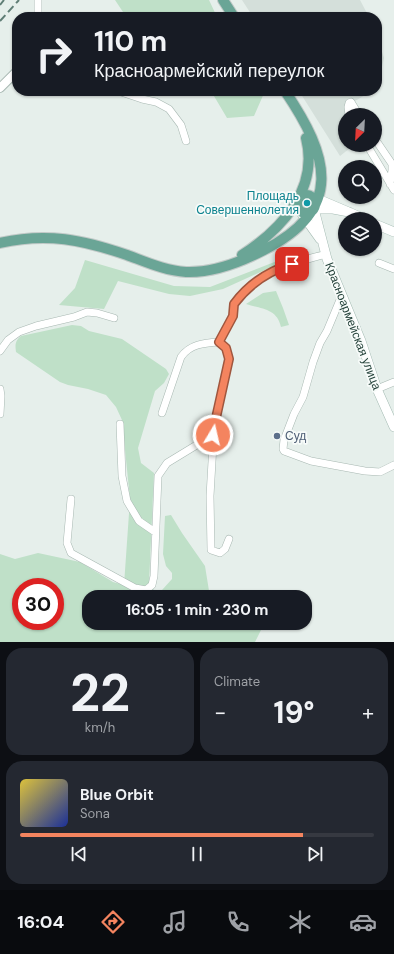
<!DOCTYPE html>
<meta charset="utf-8">
<style>
:root{--surface:#171b24;--page:#242831;--text:#f1f3f6;--muted:#9ea1a6;--line:#363941;--accent:#f4845f}
body{margin:0;font-family:"DM Sans",sans-serif;background:var(--page);color:var(--text);height:100vh;display:flex;flex-direction:column;font-size:15px;white-space:nowrap}
*{box-sizing:border-box;margin:0}
p{font-size:13px;color:var(--muted)}
.icon{flex:none;width:22px;height:22px;fill:none;stroke:currentColor;stroke-width:2;stroke-linecap:round;stroke-linejoin:round}
.map{position:relative;height:642px;overflow:hidden}
.panel{display:flex;flex-direction:column;gap:6px;padding:6px;background:#0d0f14;flex:1}
.panel>*{flex:none}
.guide{position:absolute;left:12px;top:12px;width:370px;height:84px;border-radius:16px;box-shadow:0 1px 3px #0004;background:#171b24;color:var(--text);overflow:hidden}
.needle{width:26px;rotate:204deg}
.controls{position:absolute;left:338px;top:108px;display:grid;gap:8px}
.controls a{display:grid;place-items:center;width:44px;height:44px;border-radius:50%;background:var(--surface);box-shadow:0 1px 3px #0004;font-size:20px}
.speed{position:absolute;left:12px;top:578px;display:flex;gap:8px;font-size:20px;font-weight:700;text-align:center}
.speed>*{display:grid;place-content:center;width:52px;height:52px;border-radius:50%;background:var(--surface);box-shadow:0 1px 3px #0004;line-height:1}
.speed .limit{border:6px solid #d22;background:#fff;color:#111}
.pin{position:absolute;display:grid;place-items:center;width:34px;height:34px;color:#fff;margin:-17px;border-radius:8px;box-shadow:0 2px 6px #0006}
.me{position:absolute;width:44px;margin:-22px;rotate:9deg;stroke-linejoin:round;filter:drop-shadow(0 0 3px #0008)}
.turn{display:flex;align-items:center;gap:14px;height:84px;padding:0 16px;font-size:18px}
.turn .icon{width:52px;height:52px;stroke-width:2.5}
.turn b{display:block;font-size:28px;line-height:34px}
.big{font-size:30px;font-weight:700;line-height:1.1}
.panel .card{flex:1;display:flex;flex-direction:column;justify-content:center;gap:6px;min-width:0;padding:0 14px;border-radius:16px;background:var(--page)}
.panel .dial{align-items:center;gap:0}
.dial b{font-size:52px;line-height:1}
.song{display:flex;align-items:center;gap:12px}
.cover{width:48px;height:48px;border-radius:6px;background:linear-gradient(135deg,hsl(50 70% 55%),hsl(230 70% 35%))}
.played{height:4px;border-radius:2px;background:linear-gradient(90deg,var(--accent) 80%,var(--line) 80%)}
.keys{display:flex;justify-content:space-around;direction:ltr}
.heat{display:flex;justify-content:space-between;align-items:center;font-size:22px;direction:ltr}
.panel .tiles{flex:1;display:grid;gap:6px;grid-template-columns:1fr 1fr}
.card:last-child{grid-column:span 2}
.trip{position:absolute;left:82px;top:590px;width:230px;height:40px;border-radius:16px;background:var(--surface);box-shadow:0 1px 3px #0004;font-weight:700;line-height:40px;text-align:center}
.tab-bar{display:flex;height:64px;justify-content:space-around;align-items:center;background:#090b0e;color:var(--muted)}
.tab-bar .icon{width:28px;height:28px}
.tab-bar .current{color:var(--accent)}
.tab-bar b{font-size:18px;color:var(--text)}
.map>svg:first-child{display:block}
.built{fill:#d4dfda}
.green{fill:#bfe0c8;fill-rule:evenodd}
.lines{fill:none;stroke-linecap:round;stroke-linejoin:round}
.minor-casing{stroke:#a8b8b2;stroke-width:8}
.tertiary-casing{stroke:#a8b8b2;stroke-width:10}
.secondary-casing{stroke:#a4bbb3;stroke-width:10}
.primary-casing{stroke:#c2cac8;stroke-width:12}
.minor{stroke:#fff;stroke-width:7}
.tertiary{stroke:#fff;stroke-width:8}
.secondary{stroke:#fff;stroke-width:9}
.primary{stroke:#6aa596;stroke-width:10}
.rail{stroke:#5f7d75;stroke-width:2;stroke-dasharray:8 4;stroke-linecap:butt}
.route-casing{stroke:#9f563e;stroke-width:10}
.route{stroke:#f4845f;stroke-width:7}
.culture-dot{fill:#0f9aa8;stroke:#f7fbf9;stroke-width:1.5}
.service-dot{fill:#5c6f8a;stroke:#f7fbf9;stroke-width:1.5}
.labels{text-anchor:middle;dominant-baseline:central;stroke-width:3.5;stroke-linejoin:round;paint-order:stroke}
.culture-label{font-size:12px;fill:#0d838f;stroke:#f7fbf9;text-anchor:end}
.street-label{font-size:12px;fill:#24423a;stroke:#f7fbf9}
.service-label{font-size:12px;fill:#4e5e75;stroke:#f7fbf9;text-anchor:start}
</style>
<div class="map">
<svg width="394" height="642" viewBox="0 0 394 642">
<rect width="100%" height="100%" fill="#e6efeb"/>
<path class="built" d="M242 0H360L369 17H253Z
M377 36 384 58 377 88Z
M299 91H372L355 101 363 115H345V145H354L340 156Z"/>
<path class="green" d="M115 0H209L217 17H131L123 12Z
M211 91H265L254 116 227 118Z
M85 260 174 286 210 287 277 261 276 265 223 289 190 296 169 294 118 281 104 309 59 305 75 288Z
M276 291 283 308 289 325 281 327C277 308 261 309 246 304L263 293Z
M72 325 81 326 89 331 122 339 166 369 169 374 164 383 155 391 138 448 141 463 154 473 149 584 154 590H162L172 579V573L166 566 163 554 165 516 171 515 182 533 205 566 210 597H89V623H259L262 628 255 642H0V554L15 559 38 553 80 562 113 582 124 585 130 499 122 420 116 407 106 395 88 389 68 385 60 382 16 352C15 345 15 341 21 336ZM21 587H55V621H21Z"/>
<g class="lines">
<g class="minor-casing">
<path id="minor" d="M38 0V17
M118 91 142 99 156 102 169 109 181 125 186 141
M349 115 348 107 349 103 351 102 359 115
M375 139 392 164V170L390 184
M367 145 394 190
M379 263 394 269
M342 295 327 331 320 343 313 362 303 397 294 414 284 440 283 449 284 451 311 461 365 471 380 472 394 465
M219 342 226 349 229 359 214 427 210 496 211 550 220 553 225 549 229 539
M219 342 233 316 234 304C260 270 287 265 326 254
M0 351 8 340 19 332 36 326 74 317 87 312 97 313 114 318
M0 389 1 396 0 414
M377 389 394 382
M162 413 181 357C190 344 204 343 219 342
M120 424 122 476 127 501 139 521 155 532
M71 499 67 543 71 553 135 588 146 590 152 585 154 576 158 476 167 463 213 435"/>
</g>
<g class="tertiary-casing">
<path id="tertiary" d="M0 88 17 71"/>
</g>
<g class="secondary-casing">
<path id="secondary" d="M311 196 365 219
M300 211 320 239
M349 212 333 209H314L327 259 361 341 377 389 394 427
M375 224 394 232"/>
</g>
<g class="primary-casing">
<path id="primary" d="M223 0 234 17
M297 204a9 9 0 1 1 18 0a9 9 0 1 1-18 0Z
M0 243C47 232 83 240 127 255 146 262 166 271 186 272 213 273 239 263 264 250 345 209 329 156 285 91
M242 255C282 229 319 189 306 138"/>
</g>
<use href="#minor" class="minor"/>
<use href="#tertiary" class="tertiary"/>
<use href="#secondary" class="secondary"/>
<use href="#primary" class="primary"/>
<path class="rail" d="M0 5 4 0
M0 21 19 0"/>
</g>
<g class="lines">
<g class="route-casing">
<path id="route" d="M213 435 214 427 229 359 226 348 219 342 233 316 234 304C249 284 268 271 292 264"/>
</g>
<use href="#route" class="route"/>
</g>
<circle class="culture-dot" cx="307" cy="203" r="4"/>
<circle class="service-dot" cx="277" cy="436" r="4"/>
<g class="labels">
<g class="culture-label">
<text x="299" y="196">Площадь<tspan x="299" dy="14">Совершеннолетия</tspan></text>
</g>
<g class="street-label">
<text transform="translate(353 326) rotate(69)">Красноармейская улица</text>
</g>
<g class="service-label">
<text x="285" y="436">Суд</text>
</g>
</g>
</svg>
<div class="controls">
<a><svg class="needle" viewBox="-14 -14 28 28"><path d="M0-13l5 13h-10z" fill="#e53935"/><path d="M0 13l5-13h-10z" fill="#9ea1a6"/></svg></a>
<a><svg class="icon" aria-label="search" viewBox="0 0 24 24"><circle cx="10" cy="10" r="6"/><path d="M15 15l6 6"/></svg></a>
<a><svg class="icon" aria-label="layers" viewBox="0 0 24 24"><path d="M12 4l9 5-9 5-9-5zM3 14l9 5 9-5"/></svg></a>
</div>
<div class="speed"><div class="limit">30</div></div>
<div class="pin" style="left:292px;top:264px;background:#d93025"><svg class="icon" aria-label="arrive" viewBox="0 0 24 24"><path d="M6 21V4h12l-3 4 3 4H6"/></svg></div>
<svg class="me" style="left:213px;top:435px" viewBox="-20 -20 40 40"><circle r="17" fill="#f4845f" stroke="#fff" stroke-width="3"/><path d="M0-11L8 9 0 5-8 9z" fill="#fff"/></svg>
<div class="trip">16:05 · 1 min · 230 m</div>
<div class="guide">
<div class="turn"><svg class="icon" aria-label="right" viewBox="0 0 24 24"><path d="M7 20v-9h11M14 6l5 5-5 5"/></svg><div><b>110 m</b>Красноармейский переулок</div></div>
</div>
</div>
<section class="panel">
<div class="tiles">
<div class="card dial"><b>22</b><p>km/h</p></div>
<div class="card"><p>Climate</p>
<div class="heat"><a>−</a><b class="big">19°</b><a>+</a></div>
</div>
<div class="card">
<div class="song"><i class="cover"></i><div><b>Blue Orbit</b><p>Sona</p></div></div>
<div class="played"></div>
<div class="keys"><svg class="icon" aria-label="previous" viewBox="0 0 24 24"><path d="M18 5L8 12l10 7zM5 5v14"/></svg><svg class="icon" aria-label="pause" viewBox="0 0 24 24"><path d="M8 5v14M16 5v14"/></svg><svg class="icon" aria-label="next" viewBox="0 0 24 24"><path d="M6 5l10 7-10 7zM19 5v14"/></svg></div>
</div>
</div>
</section>
<nav class="tab-bar">
<b>16:04</b>
<svg class="icon current" aria-label="directions" viewBox="0 0 24 24"><path d="M12 3l9 9-9 9-9-9zM9 14v-3h6M13 9l2 2-2 2"/></svg>
<svg class="icon" aria-label="music" viewBox="0 0 24 24"><path d="M9 18V5l10-2v13"/><circle cx="6" cy="18" r="3"/><circle cx="16" cy="16" r="3"/></svg>
<svg class="icon" aria-label="phone" viewBox="0 0 24 24"><path d="M5 4h4l2 5-3 2q2 4 5 5l2-3 5 2v4C11 20 4 13 5 4z"/></svg>
<svg class="icon" aria-label="climate" viewBox="0 0 24 24"><path d="M12 3v18M4 7l16 10M4 17L20 7"/></svg>
<svg class="icon" aria-label="car" viewBox="0 0 24 24"><path d="M5 17H2v-5l4-1 3-4h7l3 4 3 1v5h-3M9 17h6M6 11h13"/><circle cx="7" cy="17" r="2"/><circle cx="17" cy="17" r="2"/></svg>
</nav>
